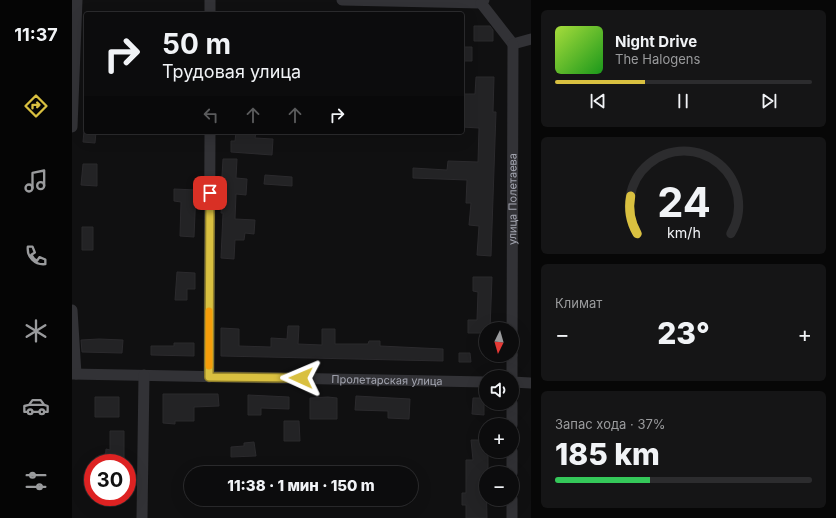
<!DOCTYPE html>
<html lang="ru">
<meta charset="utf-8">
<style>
:root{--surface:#0c0c0d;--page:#151516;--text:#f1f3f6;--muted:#9a9b9d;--line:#2c2c2e;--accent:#d9c040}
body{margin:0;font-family:Inter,sans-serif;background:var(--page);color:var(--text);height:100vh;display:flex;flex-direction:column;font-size:15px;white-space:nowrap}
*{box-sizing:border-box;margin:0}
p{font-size:13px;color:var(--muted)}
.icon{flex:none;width:22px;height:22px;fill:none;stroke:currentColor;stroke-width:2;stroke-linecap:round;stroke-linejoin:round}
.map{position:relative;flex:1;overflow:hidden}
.drawer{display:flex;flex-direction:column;gap:10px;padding:10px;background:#070707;width:305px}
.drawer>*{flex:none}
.banner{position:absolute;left:12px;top:12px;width:380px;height:122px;border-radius:4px;box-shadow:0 4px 16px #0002,0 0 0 1px var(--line);background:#0c0c0d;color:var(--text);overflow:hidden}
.needle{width:26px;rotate:185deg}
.buttons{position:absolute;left:407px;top:322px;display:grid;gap:8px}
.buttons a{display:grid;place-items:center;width:40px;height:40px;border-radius:50%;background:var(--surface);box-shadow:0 4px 16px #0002,0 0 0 1px var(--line);font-size:20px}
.speed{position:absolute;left:12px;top:454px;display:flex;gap:8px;font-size:20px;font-weight:700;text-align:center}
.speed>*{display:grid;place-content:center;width:52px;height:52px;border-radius:50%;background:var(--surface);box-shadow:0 4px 16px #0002,0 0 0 1px var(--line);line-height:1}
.speed .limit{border:6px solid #d22;background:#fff;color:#111}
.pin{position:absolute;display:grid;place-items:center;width:34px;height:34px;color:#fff;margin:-17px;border-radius:8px;box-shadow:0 2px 6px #0006}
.me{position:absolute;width:44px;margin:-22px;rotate:271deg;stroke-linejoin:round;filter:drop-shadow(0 0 3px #0008)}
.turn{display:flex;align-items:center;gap:14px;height:84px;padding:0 12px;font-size:18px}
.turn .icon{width:52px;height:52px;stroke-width:2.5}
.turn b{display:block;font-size:28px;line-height:34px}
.lanes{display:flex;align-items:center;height:38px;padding:0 12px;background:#0003;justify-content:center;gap:20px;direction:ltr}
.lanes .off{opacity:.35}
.big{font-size:30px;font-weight:800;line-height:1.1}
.drawer .card{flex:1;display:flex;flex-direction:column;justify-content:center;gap:6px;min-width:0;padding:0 14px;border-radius:6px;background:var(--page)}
.drawer .dial{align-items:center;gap:0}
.dial svg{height:104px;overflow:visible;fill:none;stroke:var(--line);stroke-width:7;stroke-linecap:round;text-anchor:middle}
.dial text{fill:var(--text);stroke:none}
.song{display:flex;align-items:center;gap:12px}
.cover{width:48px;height:48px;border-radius:6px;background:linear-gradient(135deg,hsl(80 70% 55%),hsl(120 70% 35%))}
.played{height:4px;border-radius:2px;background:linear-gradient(90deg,var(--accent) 35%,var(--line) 35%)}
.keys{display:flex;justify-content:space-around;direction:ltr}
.heat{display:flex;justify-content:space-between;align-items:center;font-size:22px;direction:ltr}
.charge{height:6px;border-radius:3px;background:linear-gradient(90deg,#34c759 37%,var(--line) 0)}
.trip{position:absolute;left:112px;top:466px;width:234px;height:40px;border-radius:20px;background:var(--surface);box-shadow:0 4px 16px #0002,0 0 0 1px var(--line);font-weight:800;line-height:40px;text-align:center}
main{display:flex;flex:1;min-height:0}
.dock{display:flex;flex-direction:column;width:72px;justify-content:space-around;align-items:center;background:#050505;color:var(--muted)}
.dock .icon{width:28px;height:28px}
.dock .current{color:var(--accent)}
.dock b{font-size:18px;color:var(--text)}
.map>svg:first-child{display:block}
.building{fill:#232325;stroke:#2b2a2d}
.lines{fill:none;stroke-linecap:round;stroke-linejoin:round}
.street{stroke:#323236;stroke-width:11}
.route-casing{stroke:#8d7d2a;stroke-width:10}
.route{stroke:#d9c040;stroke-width:7}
.slow{stroke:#f59e0b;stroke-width:7}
.labels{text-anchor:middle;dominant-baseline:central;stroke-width:4;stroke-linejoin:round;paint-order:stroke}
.street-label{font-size:11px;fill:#a3a5b0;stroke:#0b0b0c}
</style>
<main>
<nav class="dock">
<b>11:37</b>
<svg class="icon current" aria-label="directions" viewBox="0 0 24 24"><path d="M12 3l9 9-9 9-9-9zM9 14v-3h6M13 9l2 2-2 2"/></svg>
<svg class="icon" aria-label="music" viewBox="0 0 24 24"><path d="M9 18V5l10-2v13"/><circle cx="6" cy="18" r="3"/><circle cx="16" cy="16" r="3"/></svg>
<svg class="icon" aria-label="phone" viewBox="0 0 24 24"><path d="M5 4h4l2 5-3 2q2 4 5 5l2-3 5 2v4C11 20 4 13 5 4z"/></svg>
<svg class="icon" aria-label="climate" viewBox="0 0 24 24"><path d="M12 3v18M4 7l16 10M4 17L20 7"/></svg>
<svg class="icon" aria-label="car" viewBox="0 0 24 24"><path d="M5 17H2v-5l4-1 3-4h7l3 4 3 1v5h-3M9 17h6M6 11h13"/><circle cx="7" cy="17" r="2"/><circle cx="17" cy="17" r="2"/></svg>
<svg class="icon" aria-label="filters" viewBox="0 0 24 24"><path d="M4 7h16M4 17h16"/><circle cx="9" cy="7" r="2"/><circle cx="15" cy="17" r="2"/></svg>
</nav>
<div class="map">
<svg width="459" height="518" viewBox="0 0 459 518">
<rect width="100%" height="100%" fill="#101011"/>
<path class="building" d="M402 26H418L421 30V41H402Z
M390 47H400V61H390Z
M404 77H422L421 112H424L419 256 405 255 407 226 397 225 399 203H394L395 180 341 178V168L375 170 376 161 406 162 407 128 390 127V94H403Z
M12 131 24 132 23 143 11 142Z
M164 132H184L183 138 201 139 200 155 159 152V141H163Z
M151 159H165L164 178 175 179 174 195 164 194 163 219 183 220 182 234 173 233 172 240H163L162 259 149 258 151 213H149L151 193H149Z
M11 164H25V186L9 185Z
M193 175 220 177V186L192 184Z
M102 189 124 190 122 237 108 236 109 202 102 201Z
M10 227H21V250H10Z
M105 272 123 273V289H115V300H103Z
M401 277H420L418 329H414V333H396V320H405L406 292 401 291Z
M216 326H227L226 344 250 345V329H263V344H296L297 341H308V346L371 349V361L149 356V328L167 329V346L199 347V338L215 339Z
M27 339 51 340 50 353 10 352 9 340Z
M102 343H122V356L79 355V346H102Z
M387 353H398L399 362H387Z
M91 394H146L147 406 122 407V421H103V424L91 423Z
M176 395 217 397V409L189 408V415H176Z
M284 396 338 399 337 419 316 418V411L283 410Z
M23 397H47V417H23Z
M256 397 265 398V419H238V398Z
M401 398H412V415L400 414Z
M212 421H227L228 441H212Z
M38 431H52V463H33L34 449 38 450Z
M399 440H414V451H416V473H414L415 518H394V505H390V493H394V460H401Z
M182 442 184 456 159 457V447L172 446V443Z"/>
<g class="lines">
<g class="street">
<path d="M270 0 409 3 412 0"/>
<path d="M409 3 441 44"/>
<path d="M138 14V0"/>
<path d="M441 44 459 39"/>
<path d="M0 127 5 0"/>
<path d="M0 310 4 374"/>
<path id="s1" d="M440 355 441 44"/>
<path id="s2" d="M0 374 414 382"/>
<path d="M137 377 138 132"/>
<path d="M440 377V355"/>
<path d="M440 382 459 383"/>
<path d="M440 403V425"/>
<path d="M440 451V473"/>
<path d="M440 499V518"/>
<path d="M70 518 72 375"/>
</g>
</g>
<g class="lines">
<g class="route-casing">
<path id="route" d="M138 193 137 377 229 378"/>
</g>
<use href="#route" class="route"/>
<path class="slow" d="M137 366V311"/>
</g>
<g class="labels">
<g class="street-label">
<text stroke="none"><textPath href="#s1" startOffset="156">улица Полетаева</textPath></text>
<text stroke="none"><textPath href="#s2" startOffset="315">Пролетарская улица</textPath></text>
</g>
</g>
</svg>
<div class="buttons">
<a><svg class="needle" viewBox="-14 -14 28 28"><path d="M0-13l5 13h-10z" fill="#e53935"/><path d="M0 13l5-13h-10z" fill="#9a9b9d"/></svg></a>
<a><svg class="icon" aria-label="sound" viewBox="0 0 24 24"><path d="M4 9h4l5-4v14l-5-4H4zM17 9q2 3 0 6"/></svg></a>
<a>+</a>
<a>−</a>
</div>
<div class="speed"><div class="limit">30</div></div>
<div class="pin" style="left:138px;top:193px;background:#d93025"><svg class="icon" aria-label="arrive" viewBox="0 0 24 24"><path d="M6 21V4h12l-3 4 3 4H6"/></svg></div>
<svg class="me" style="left:229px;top:378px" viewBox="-20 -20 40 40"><path d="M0-17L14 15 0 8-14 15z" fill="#d9c040" stroke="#fff" stroke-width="4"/></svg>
<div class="trip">11:38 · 1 мин · 150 m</div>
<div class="banner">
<div class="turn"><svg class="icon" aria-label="right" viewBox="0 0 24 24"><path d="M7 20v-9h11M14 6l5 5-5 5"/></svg><div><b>50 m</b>Трудовая улица</div></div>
<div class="lanes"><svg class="icon off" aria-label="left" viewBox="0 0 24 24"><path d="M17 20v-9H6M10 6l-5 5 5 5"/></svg><svg class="icon off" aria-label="ahead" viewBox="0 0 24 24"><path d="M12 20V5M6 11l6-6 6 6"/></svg><svg class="icon off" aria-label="ahead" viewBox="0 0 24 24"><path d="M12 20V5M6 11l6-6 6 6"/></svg><svg class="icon" aria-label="right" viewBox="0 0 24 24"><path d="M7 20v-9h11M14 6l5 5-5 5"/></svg></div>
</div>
</div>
<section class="drawer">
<div class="card">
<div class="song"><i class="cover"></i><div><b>Night Drive</b><p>The Halogens</p></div></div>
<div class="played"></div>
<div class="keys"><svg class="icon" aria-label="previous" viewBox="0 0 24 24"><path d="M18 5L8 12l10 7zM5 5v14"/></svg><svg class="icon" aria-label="pause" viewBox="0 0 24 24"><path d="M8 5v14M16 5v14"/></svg><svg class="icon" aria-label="next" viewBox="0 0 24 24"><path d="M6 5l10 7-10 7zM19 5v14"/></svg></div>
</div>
<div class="card dial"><svg viewBox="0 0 100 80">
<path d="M14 69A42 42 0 1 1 86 69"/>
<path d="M14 69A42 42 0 0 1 9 40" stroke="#d9c040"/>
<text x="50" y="56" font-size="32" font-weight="700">24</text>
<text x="50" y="72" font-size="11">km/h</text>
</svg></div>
<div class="card"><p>Климат</p>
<div class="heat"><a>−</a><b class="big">23°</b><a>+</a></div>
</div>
<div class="card"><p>Запас хода · 37%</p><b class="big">185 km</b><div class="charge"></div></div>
</section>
</main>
